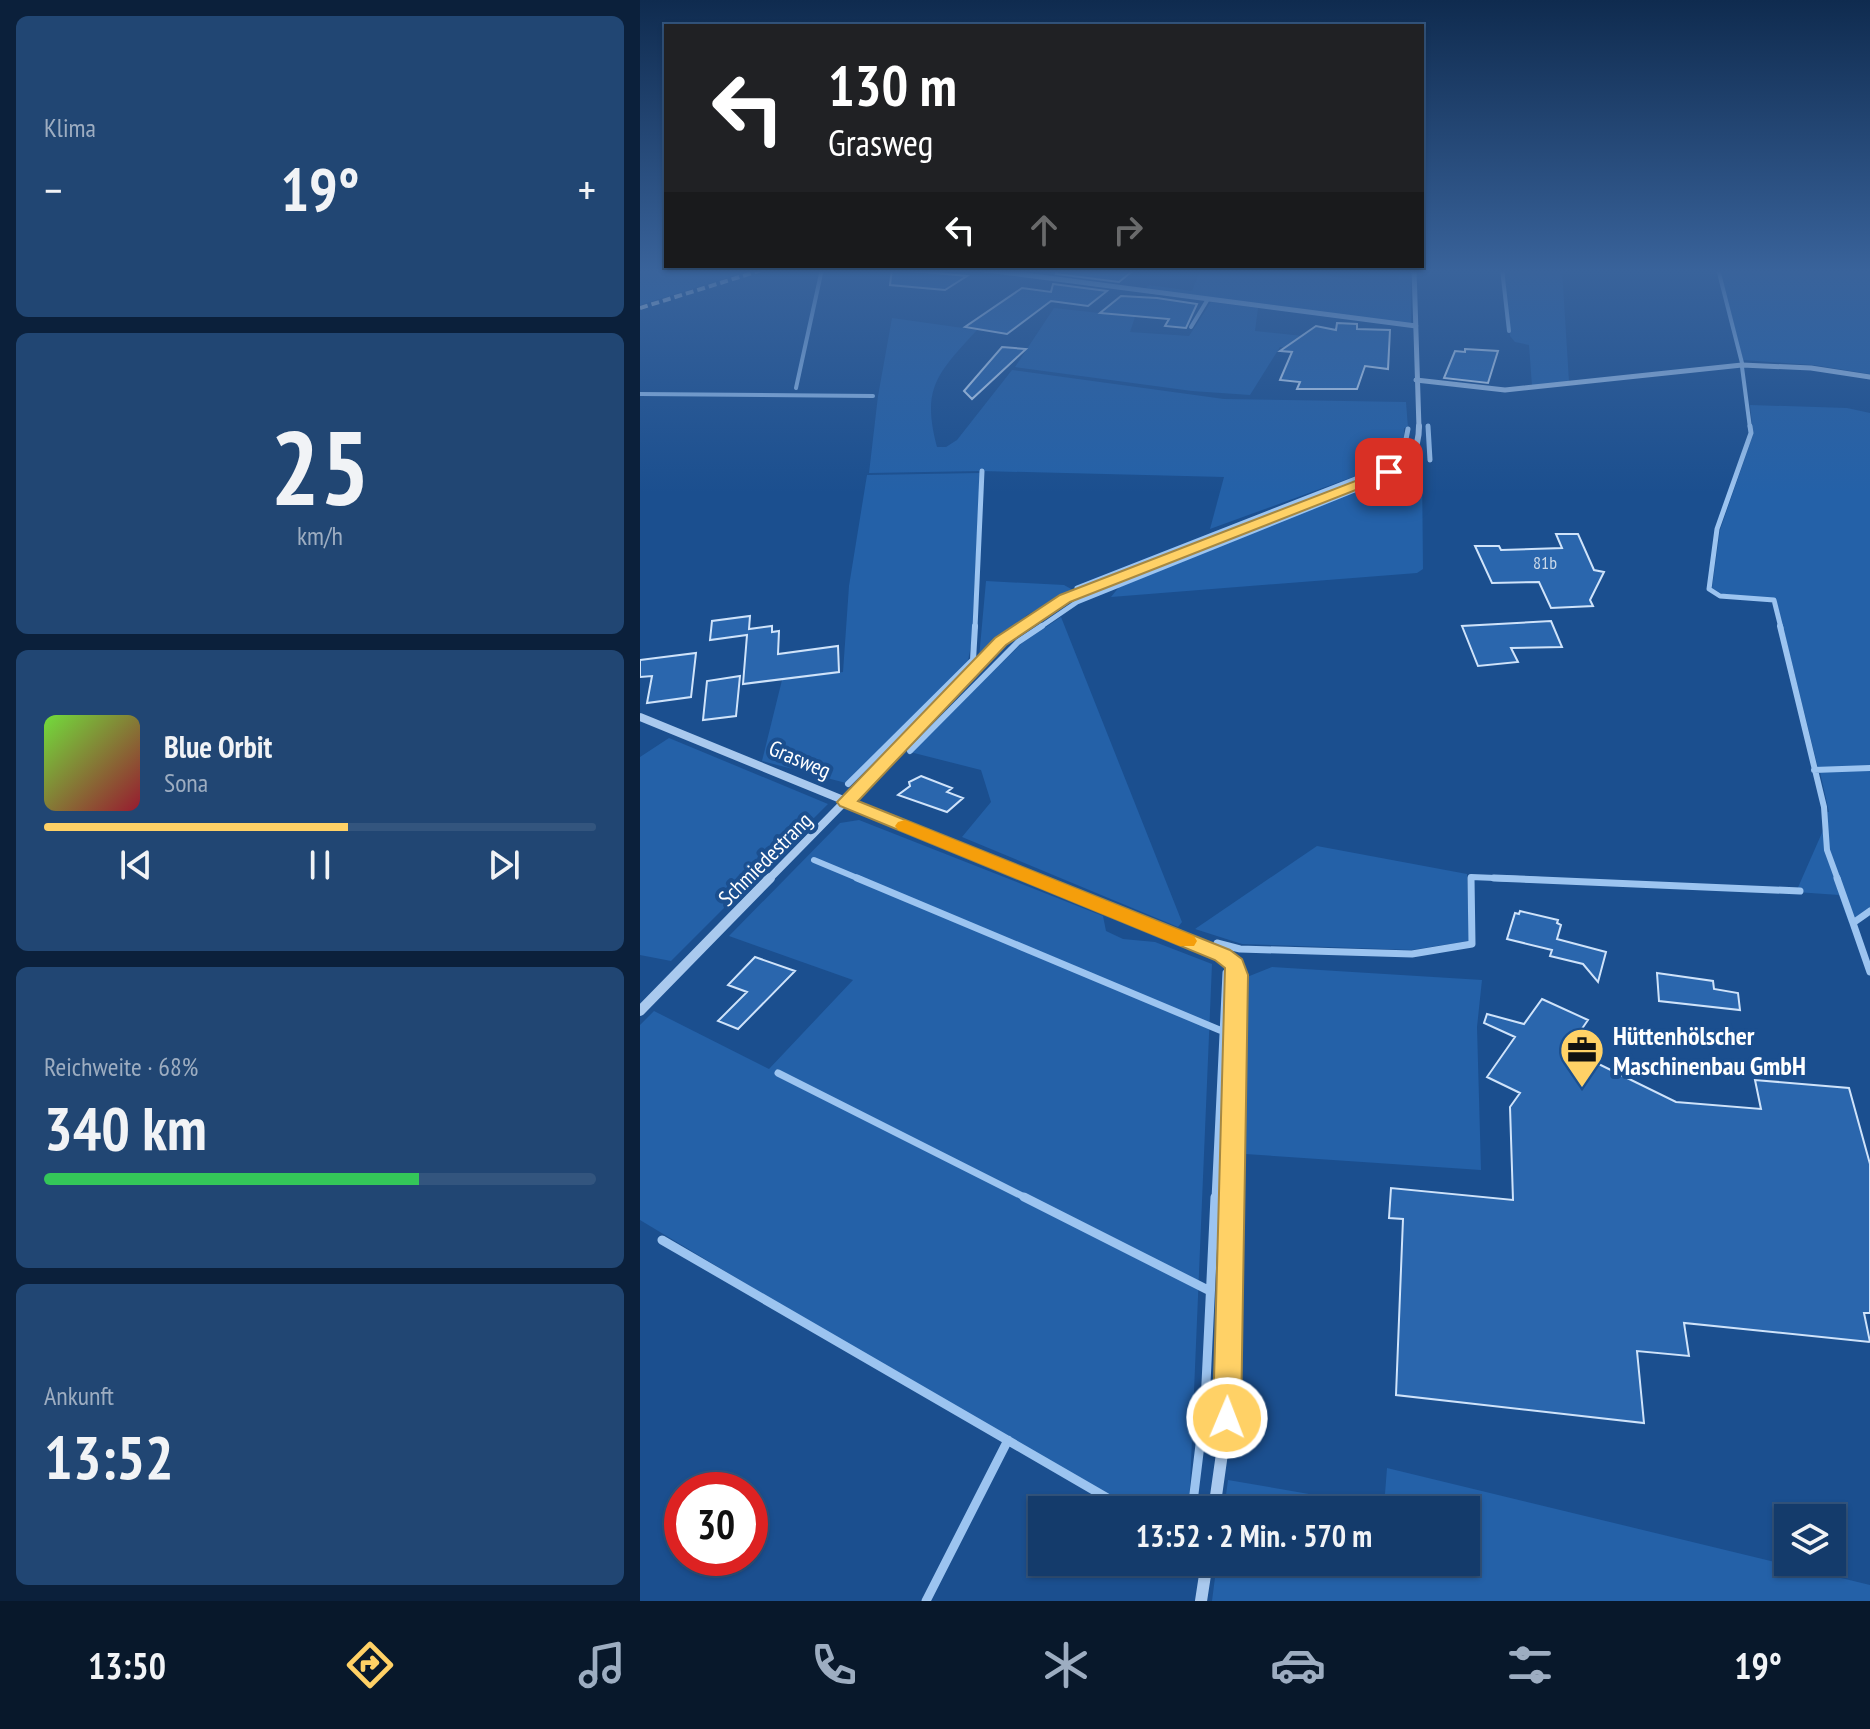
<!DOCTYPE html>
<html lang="de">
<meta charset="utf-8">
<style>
:root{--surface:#143b6b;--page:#214673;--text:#f1f3f6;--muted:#9dadc1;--line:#33557e;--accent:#ffd166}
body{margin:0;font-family:"PT Sans Narrow",sans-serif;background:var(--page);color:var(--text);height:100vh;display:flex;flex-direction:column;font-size:30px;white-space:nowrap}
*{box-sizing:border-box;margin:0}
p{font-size:26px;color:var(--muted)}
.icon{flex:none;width:44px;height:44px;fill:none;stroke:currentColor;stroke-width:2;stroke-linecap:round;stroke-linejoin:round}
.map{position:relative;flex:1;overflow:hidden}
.drawer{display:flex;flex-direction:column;gap:16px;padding:16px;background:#0b203b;width:640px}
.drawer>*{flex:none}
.banner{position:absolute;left:24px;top:24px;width:760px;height:244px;border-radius:0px;box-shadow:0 2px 6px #0004,0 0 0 2px var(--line);background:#202124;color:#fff;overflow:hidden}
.buttons{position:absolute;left:1134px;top:1504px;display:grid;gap:16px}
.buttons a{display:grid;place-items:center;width:72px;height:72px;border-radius:0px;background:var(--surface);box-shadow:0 2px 6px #0004,0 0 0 2px var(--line);font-size:40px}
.speed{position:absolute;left:24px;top:1472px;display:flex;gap:16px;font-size:40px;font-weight:700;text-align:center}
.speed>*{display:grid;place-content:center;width:104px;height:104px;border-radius:50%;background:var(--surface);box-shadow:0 2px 6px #0004,0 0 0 2px var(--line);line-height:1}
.speed .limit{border:12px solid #d22;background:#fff;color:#111}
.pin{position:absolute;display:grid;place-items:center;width:68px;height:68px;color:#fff;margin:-34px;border-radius:16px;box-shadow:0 4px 12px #0006}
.me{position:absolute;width:88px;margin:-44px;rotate:1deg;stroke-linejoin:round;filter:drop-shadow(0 0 6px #0008)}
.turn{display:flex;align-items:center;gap:28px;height:168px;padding:0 32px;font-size:36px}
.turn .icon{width:104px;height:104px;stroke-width:2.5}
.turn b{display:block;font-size:56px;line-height:68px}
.lanes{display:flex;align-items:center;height:76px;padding:0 32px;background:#0003;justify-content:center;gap:40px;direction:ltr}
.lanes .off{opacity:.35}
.big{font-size:60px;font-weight:700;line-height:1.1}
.drawer .widget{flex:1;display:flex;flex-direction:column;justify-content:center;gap:12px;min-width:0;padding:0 28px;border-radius:12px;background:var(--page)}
.drawer .dial{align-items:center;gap:0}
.dial b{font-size:104px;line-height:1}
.song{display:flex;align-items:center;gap:24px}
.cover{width:96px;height:96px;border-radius:12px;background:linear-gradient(135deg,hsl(100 70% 55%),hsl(350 70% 35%))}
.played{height:8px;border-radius:4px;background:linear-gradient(90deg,var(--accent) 55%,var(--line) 55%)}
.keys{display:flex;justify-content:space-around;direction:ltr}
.heat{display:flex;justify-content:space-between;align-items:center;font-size:44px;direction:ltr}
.charge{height:12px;border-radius:6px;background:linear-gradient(90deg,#34c759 68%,var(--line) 0)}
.trip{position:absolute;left:388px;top:1496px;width:452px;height:80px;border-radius:0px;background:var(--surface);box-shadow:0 2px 6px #0004,0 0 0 2px var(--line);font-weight:700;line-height:80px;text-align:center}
.menu{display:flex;height:128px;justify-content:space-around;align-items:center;background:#08182b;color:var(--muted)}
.menu .icon{width:56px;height:56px}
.menu .active{color:var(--accent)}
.menu b{font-size:36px;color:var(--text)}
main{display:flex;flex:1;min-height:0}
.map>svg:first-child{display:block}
.green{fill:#2461a8}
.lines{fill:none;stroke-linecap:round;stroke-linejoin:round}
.stream-far4{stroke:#9cc4f0;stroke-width:4}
.stream-far3{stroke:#9cc4f0;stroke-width:5}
.stream-far2{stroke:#9cc4f0;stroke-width:6}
.stream-far1{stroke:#9cc4f0;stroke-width:7}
.stream{stroke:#9cc4f0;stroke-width:9}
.building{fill:#2a66ad;stroke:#cfe3fa;stroke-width:2}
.service{stroke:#a9c9ee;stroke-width:4}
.minor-far4{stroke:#a9c9ee;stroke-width:5}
.minor-far3{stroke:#a9c9ee;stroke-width:6}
.minor-far2{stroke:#a9c9ee;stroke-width:8}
.minor-far1{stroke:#a9c9ee;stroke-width:10}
.minor{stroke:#a9c9ee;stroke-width:12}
.rail{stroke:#fff;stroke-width:4;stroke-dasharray:8 4;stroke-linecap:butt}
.route{fill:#ffd166;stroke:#a68842;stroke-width:2}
.slow{fill:#f59e0b}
.labels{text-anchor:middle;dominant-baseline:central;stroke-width:8;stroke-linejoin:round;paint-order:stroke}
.number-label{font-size:18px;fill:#cad9ea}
.street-label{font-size:22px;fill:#fff;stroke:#1b4f8f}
.near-poi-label{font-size:26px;font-weight:bold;fill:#fff;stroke:#1b4f8f;text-anchor:start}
</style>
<main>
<section class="drawer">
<div class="widget"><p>Klima</p>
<div class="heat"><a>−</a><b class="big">19°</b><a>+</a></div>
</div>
<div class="widget dial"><b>25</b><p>km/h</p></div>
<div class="widget">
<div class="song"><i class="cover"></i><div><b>Blue Orbit</b><p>Sona</p></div></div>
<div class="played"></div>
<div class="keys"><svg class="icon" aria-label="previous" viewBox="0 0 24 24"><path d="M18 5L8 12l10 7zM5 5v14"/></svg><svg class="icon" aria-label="pause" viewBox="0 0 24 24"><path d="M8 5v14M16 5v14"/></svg><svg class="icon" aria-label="next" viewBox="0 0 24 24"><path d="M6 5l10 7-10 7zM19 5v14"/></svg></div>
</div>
<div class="widget"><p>Reichweite · 68%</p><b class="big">340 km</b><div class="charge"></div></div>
<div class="widget"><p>Ankunft</p><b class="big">13:52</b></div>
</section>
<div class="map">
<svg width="1230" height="1601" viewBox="0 0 1230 1601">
<rect width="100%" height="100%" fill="#1b4f8f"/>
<path class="green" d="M0 269H115L0 305Z
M561 269H674C696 283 732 279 758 280L759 274H771V324L505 289 509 285 552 291Z
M863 269H922L929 382 892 386 889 345 875 342 870 336Z
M1080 269H1230V374L1173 365 1103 360Z
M571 302 618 308 615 331 672 337 662 349 640 347 610 395 552 391 375 367 414 308 495 317 490 332 549 336Z
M252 318 337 330C298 373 281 387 297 447H306L317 440 372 370 584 399 766 402 768 428H764C765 454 754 460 732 470L570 529 584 477 342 471 229 473 238 396Z
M1110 405 1207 408 1230 413V767L1178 768 1136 599 1082 594 1072 588 1080 530 1113 435Z
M774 468H782L783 569 777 573 471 597 479 587Z
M340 473 332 640 328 661 206 783 122 761 142 680 203 672 209 586 227 475Z
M346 581 424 585 433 590 387 615 339 658Z
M421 617 542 922 538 927 322 837 351 802 341 770 270 752 382 643Z
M29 738 188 804 31 961 0 955V757Z
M1230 770V907L1209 923 1199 895 1156 892 1185 826 1182 811 1189 812 1180 772Z
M219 820 463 916 466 931 483 939 515 942 572 964 549 1510H482L0 1220V1025L14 1011 129 1069 213 980 89 936 200 823Z
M677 846 827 874 829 941 772 950 602 944 555 929Z
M632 967 842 980 837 1027 841 1170 605 1154 607 977Z
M747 1468 1230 1585V1601H572L577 1562H826V1510H584L588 1480 744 1507Z"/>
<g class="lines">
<path class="stream-far4" d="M862 269 869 331
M1078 269 1102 363
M1102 367 1110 428
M156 388 182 269
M0 394 233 396"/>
<path class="stream-far3" d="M788 426 790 460
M1110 426 1111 433 1077 529 1069 589 1080 596 1134 600 1141 628
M437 588 746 467 763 454 768 429
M335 628 342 471
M399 628 437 602 774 466"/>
<path class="stream-far2" d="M1140 626 1184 807 1187 850 1198 880
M270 751 378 642 402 626
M1174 770 1230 768
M208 784 333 660 335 626
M174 860 222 880
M831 880V877L901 880"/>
<path class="stream-far1" d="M217 878 582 1031
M854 878 1160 891
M1197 878 1213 923
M1230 911 1213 923 1230 972
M577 943 600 949 772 954 832 944 831 878
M138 1073 388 1199
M575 1199 586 973"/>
<path class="stream" d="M384 1197 570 1291
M22 1240 488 1510
M552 1510 565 1404 575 1197
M286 1601 368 1440"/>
</g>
<path class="building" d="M252 269 327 276 305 290 250 285Z
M495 269 479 282 416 274 417 271Z
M413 284 467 291 448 306 411 301 367 334 325 327 382 288 411 292Z
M481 296 517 298 557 304 546 328 525 326 529 319 460 313Z
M697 323 717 324V329L750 330 748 369 725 366 717 389H657L660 382 640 380 652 352 640 351 676 326 696 330Z
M362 347 386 349 332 399 324 391Z
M825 349 858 351 848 383 804 378 815 351 825 352Z
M916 534H938L954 570 964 572 950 600 953 606 911 608 899 582 852 583 835 546H859L861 550 922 548Z
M110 616 109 629 132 626V632L139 631 138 654 198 646 199 672 103 684 107 635 70 640 72 621Z
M911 621 922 647 871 648 878 662 838 666 822 626Z
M56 653 51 697 7 703 12 676 0 677V660Z
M100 676 96 716 63 720 67 681Z
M281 776 312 788 307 792 323 798 307 812 258 795 270 786 269 782Z
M880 911 918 920 917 923 921 925 917 939 966 952 958 982 943 964 910 956 912 950 867 939 875 913 879 914Z
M115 957 155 971 98 1029 78 1021 107 992 88 985Z
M1017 973 1073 981 1074 989 1098 993 1100 1010 1019 1001Z
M902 999 948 1020 928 1049 1036 1102 1121 1109 1115 1080 1209 1088 1230 1164V1313H1224L1230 1342 1044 1323 1049 1356 997 1351 1004 1423 756 1395 763 1219 749 1218 751 1188 873 1200 870 1107 880 1093 847 1077 875 1037 844 1023 847 1014 884 1024Z"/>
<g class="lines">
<path class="service" d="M551 327 568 299"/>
<path class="minor-far4" d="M339 269 776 326
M774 269 779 428
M776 380 865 390 1102 365 1171 368 1230 377"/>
<path class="minor-far3" d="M382 628 425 599 749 472C770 458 779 452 779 426"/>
<path class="minor-far2" d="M0 717 399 880
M128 880 361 642 385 626"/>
<path class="minor-far1" d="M394 878 583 955 594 965 597 975 592 1199
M0 1011 130 878"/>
<path class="minor" d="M574 1510 587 1418 592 1197
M561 1601 567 1562"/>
<path class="rail" d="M0 308 125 269"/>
</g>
<linearGradient id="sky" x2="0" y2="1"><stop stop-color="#0f2b4f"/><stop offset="0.55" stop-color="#39639b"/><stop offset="1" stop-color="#39639b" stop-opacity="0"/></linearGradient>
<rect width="1230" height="493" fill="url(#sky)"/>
<path class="route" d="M749 468 755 472 754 475 430 602 366 645 218 801 590 950 602 959 608 975 601 1418 597 1428 587 1432 577 1428 573 1418 585 968 575 960 200 806 197 802 355 638 420 595Z"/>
<path class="slow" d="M265 820 554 936 557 941 554 946H540L258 830 255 826 258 822Z"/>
<defs>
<g id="office-pin" transform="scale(2.3)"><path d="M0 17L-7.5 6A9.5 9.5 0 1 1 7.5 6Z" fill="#ffd166" stroke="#1b4f8f"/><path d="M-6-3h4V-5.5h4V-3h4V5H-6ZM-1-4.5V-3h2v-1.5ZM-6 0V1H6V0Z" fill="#111"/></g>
</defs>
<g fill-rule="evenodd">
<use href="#office-pin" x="942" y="1050"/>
</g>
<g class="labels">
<g class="number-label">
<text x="905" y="562">81b</text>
</g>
<g class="street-label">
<text transform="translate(160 759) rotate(23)">Grasweg</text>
<text transform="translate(125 859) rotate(-45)">Schmiedestrang</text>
</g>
<g class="near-poi-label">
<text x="973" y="1035">Hüttenhölscher<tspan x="973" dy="30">Maschinenbau GmbH</tspan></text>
</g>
</g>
</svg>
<div class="buttons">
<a><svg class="icon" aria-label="layers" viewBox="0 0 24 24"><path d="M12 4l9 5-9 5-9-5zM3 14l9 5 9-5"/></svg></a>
</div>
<div class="speed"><div class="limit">30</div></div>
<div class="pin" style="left:749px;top:472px;background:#d93025"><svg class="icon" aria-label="arrive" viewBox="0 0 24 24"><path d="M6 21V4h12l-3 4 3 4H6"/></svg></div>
<svg class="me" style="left:587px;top:1418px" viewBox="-20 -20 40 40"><circle r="17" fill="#ffd166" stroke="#fff" stroke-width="3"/><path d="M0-11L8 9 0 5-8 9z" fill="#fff"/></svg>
<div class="trip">13:52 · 2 Min. · 570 m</div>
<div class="banner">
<div class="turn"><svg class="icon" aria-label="left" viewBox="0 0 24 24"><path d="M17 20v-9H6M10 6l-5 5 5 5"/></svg><div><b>130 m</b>Grasweg</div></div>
<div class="lanes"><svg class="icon" aria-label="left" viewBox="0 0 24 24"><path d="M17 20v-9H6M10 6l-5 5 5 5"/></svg><svg class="icon off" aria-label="ahead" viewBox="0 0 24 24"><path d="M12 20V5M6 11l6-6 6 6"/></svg><svg class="icon off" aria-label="right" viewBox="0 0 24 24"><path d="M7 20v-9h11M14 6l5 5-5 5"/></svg></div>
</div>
</div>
</main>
<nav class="menu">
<b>13:50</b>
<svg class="icon active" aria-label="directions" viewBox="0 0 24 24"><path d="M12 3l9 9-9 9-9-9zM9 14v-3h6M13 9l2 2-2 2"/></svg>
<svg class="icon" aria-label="music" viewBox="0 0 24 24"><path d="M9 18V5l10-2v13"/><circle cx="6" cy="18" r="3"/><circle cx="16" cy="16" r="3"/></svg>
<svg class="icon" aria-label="phone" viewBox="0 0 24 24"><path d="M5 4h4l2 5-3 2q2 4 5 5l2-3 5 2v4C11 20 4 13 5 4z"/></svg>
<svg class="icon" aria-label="climate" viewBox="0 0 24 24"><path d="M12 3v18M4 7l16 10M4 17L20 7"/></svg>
<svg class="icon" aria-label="car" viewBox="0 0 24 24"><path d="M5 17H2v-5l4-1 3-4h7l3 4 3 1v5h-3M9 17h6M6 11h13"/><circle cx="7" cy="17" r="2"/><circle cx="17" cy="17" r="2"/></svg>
<svg class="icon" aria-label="filters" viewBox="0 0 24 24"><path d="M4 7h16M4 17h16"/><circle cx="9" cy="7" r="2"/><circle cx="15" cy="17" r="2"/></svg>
<b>19°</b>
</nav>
